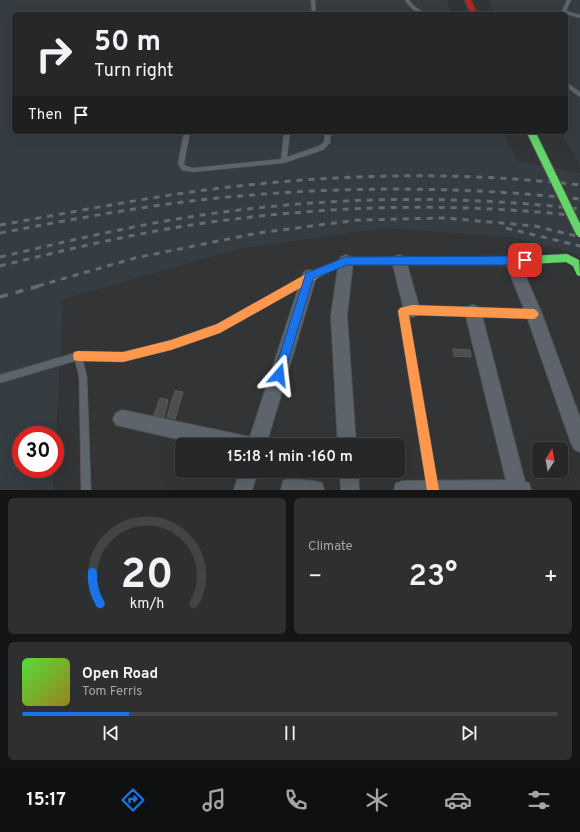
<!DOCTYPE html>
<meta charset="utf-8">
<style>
:root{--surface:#262728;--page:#2e2f30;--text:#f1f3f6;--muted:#a4a5a8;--line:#424445;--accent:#1a73e8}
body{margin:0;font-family:Overpass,sans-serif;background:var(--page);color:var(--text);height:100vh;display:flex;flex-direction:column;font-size:15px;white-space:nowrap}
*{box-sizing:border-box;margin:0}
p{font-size:13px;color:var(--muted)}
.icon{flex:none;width:22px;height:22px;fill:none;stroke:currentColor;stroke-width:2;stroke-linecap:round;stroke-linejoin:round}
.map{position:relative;height:490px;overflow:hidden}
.drawer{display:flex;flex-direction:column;gap:8px;padding:8px;background:#151516;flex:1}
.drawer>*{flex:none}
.banner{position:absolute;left:12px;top:12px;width:556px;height:122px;border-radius:6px;box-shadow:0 4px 16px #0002,0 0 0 1px var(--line);background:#262728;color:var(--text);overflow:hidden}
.needle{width:26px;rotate:11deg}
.controls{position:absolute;left:532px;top:442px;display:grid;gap:8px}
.controls a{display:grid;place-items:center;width:36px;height:36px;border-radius:6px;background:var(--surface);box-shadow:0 4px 16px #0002,0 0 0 1px var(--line);font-size:20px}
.speed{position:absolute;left:12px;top:426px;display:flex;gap:8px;font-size:20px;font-weight:700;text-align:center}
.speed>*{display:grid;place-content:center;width:52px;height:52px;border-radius:50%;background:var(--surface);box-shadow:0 4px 16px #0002,0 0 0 1px var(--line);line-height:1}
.speed .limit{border:6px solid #d22;background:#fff;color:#111}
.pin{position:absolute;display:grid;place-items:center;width:34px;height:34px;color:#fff;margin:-17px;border-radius:8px;box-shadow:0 2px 6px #0006}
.me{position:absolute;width:44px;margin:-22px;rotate:17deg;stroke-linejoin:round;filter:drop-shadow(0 0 3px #0008)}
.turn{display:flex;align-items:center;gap:14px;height:84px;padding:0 16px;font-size:18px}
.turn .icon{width:52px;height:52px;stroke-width:2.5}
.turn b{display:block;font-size:28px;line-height:34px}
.then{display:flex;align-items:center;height:38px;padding:0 16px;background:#0003;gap:8px;font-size:15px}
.big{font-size:30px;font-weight:600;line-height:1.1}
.drawer .card{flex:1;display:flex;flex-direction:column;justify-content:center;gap:6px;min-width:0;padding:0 14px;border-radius:6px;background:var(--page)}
.drawer .dial{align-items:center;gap:0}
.dial svg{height:104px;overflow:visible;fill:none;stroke:var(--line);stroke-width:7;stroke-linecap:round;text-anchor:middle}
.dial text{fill:var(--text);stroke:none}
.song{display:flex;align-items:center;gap:12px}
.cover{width:48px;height:48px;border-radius:6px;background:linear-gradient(135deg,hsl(110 70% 55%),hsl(50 70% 35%))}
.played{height:4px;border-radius:2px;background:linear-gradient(90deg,var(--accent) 20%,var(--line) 20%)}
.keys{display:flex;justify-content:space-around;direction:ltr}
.heat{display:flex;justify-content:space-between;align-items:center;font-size:22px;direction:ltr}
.drawer .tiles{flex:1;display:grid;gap:8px;grid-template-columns:1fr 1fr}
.card:last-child{grid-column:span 2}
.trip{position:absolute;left:175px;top:438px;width:230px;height:40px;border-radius:6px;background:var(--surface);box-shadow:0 4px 16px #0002,0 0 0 1px var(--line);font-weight:600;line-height:40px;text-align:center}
.dock{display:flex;height:64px;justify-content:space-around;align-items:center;background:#0f1010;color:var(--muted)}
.dock .icon{width:28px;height:28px}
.dock .selected{color:var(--accent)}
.dock b{font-size:18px;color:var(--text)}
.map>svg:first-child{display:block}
.built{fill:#353c42}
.building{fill:#4b4d4e;stroke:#5a5b5c}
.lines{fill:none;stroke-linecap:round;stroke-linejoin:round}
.lane-casing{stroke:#515252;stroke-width:1}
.street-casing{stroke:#515252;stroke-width:2}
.fast-casing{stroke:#515252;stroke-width:1}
.slow-casing{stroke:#515252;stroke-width:1}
.jam-casing{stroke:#515252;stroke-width:1}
.lane{fill:#5d646b;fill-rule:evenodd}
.street{fill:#5d646b;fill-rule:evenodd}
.fast{fill:#63d668;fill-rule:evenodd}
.slow{fill:#ff974d;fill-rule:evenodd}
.jam{fill:#b3261e;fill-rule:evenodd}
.rail-far1{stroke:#666b6f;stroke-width:3;stroke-dasharray:6 6;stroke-linecap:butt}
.rail{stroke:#666b6f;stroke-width:3.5;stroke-dasharray:8 8;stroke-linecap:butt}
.fast-bridge-casing{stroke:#515252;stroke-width:10;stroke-linecap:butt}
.fast-bridge{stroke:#63d668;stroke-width:8}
.route{fill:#1a73e8;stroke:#114b97}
</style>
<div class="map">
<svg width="580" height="490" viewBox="0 0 580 490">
<rect width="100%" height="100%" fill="#323435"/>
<path class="built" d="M0 0H446L452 14H14V132H504L517 161 580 173V255L511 237 384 228 239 249 63 299 55 458V435H21V469H54L53 490H0Z
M488 0H580V165L561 132H566V14H496Z"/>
<path class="building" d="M453 349 470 350 471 357 454 356Z
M175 391 183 392 175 419 167 417Z
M160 398 168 400 163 421 153 418Z"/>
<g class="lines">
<g class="lane-casing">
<path id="lane" d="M311 0H315L316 14H312Z
M405 0H409L414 6 426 14C416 14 410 8 405 0Z
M567 0H571L566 11 580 15V18L566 14H561Z
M566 82 580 92V97L566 87Z
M184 132H190L184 164 186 166 193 168 281 159 284 132H290L287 157 319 146 324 142 325 132H331L330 143 323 150 284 163 193 172 182 170 178 164Z
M78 352 81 353 82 356 87 377 91 490H81L79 377 75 361 0 383V375Z"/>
</g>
<g class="street-casing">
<path id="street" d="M346 255 351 257 353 261 347 316 356 445H338L331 316 339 261 341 257Z
M399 255 404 257 406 261 420 310 417 315 412 317 407 315 404 310 392 261 394 257Z
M512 255 517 257 542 314 580 418V452L574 449 571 443 526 314 505 261 507 257Z
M309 270 314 272 316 277 266 445H204L116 425 113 419 116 413 122 410 250 437 302 277 304 272Z
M473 305 478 307 481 312 525 482 529 483 531 490H394L396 483 403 481 506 480 465 312 468 307Z
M240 471H258L252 490H234Z
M340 471H358L359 490H341Z
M290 479 315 481 322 483 324 490H281L283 481Z"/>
</g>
<g class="fast-casing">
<path id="fast" d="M567 254 579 260 580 276 577 275 573 266 566 262 512 265H346L322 275 319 274 317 271 319 268 346 257H512Z"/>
</g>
<g class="slow-casing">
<path id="slow" d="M322 267 325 268 327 271 325 274 220 333 171 350 123 362 78 361 74 360 73 356 74 352 78 351 123 352 171 340 217 324 306 274Z
M412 305 534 309 537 311 539 314 537 317 534 319 409 315 439 490H427L398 311 400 308Z"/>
</g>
<g class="jam-casing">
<path id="jam" d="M465 0H471L477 14H471Z"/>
</g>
<use href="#lane" class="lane"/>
<use href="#street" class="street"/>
<use href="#fast" class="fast"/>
<use href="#slow" class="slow"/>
<use href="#jam" class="jam"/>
<path class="rail-far1" d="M0 225C63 214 127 201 191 192 319 174 451 170 580 185
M506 228 580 246
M0 233C63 221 127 209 191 201 320 186 450 185 580 199
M0 257C55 244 110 231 165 221 302 197 442 193 580 209
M0 266C65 250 131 234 198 224 325 205 452 202 580 216
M38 286 135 258 258 233 358 220 445 218 535 226 580 237"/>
<path class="rail" d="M0 297 42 285"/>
<g class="fast-bridge-casing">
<path id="fast-bridge" d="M531 132 580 233"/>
</g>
<use href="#fast-bridge" class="fast-bridge"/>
</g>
<path class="route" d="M525 256 528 258 529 260 528 263 525 265H347L313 279 284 375 283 379 279 380 275 379 273 375 306 273 346 257Z"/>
</svg>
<div class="controls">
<a><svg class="needle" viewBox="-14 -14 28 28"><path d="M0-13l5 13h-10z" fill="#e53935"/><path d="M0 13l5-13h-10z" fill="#a4a5a8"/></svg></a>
</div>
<div class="speed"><div class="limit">30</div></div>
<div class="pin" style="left:525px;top:260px;background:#d93025"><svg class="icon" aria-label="arrive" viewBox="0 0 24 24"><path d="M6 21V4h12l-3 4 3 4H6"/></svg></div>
<svg class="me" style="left:279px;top:375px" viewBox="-20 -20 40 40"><path d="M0-17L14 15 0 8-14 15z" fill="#1a73e8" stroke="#fff" stroke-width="4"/></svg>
<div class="trip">15:18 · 1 min · 160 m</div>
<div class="banner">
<div class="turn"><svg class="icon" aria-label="right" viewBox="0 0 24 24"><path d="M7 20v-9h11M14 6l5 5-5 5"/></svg><div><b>50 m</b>Turn right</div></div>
<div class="then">Then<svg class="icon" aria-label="arrive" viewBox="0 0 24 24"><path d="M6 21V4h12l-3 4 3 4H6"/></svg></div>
</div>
</div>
<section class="drawer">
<div class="tiles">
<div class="card dial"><svg viewBox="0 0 100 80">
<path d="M14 69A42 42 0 1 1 86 69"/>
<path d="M14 69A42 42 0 0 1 8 45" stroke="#1a73e8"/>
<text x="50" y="56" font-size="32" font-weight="700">20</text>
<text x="50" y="72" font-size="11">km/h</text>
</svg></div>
<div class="card"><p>Climate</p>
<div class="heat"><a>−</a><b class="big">23°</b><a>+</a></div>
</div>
<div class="card">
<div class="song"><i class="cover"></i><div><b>Open Road</b><p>Tom Ferris</p></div></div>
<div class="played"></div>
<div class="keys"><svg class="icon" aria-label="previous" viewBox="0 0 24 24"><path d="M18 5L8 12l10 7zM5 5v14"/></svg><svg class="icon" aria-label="pause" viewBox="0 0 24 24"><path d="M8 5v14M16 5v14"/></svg><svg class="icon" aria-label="next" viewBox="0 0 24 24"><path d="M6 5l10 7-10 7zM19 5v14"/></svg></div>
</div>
</div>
</section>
<nav class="dock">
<b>15:17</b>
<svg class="icon selected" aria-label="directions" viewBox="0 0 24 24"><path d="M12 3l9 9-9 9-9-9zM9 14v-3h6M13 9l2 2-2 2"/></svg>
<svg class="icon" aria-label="music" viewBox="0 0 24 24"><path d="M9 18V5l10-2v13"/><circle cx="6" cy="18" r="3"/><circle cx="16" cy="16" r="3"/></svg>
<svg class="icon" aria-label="phone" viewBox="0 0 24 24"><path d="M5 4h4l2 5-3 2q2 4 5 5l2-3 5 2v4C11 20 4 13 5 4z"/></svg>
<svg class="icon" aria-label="climate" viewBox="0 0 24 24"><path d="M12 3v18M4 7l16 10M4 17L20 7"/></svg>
<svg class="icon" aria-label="car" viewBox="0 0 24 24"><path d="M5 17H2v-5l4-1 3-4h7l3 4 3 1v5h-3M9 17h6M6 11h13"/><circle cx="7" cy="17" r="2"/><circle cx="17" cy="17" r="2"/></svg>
<svg class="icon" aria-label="filters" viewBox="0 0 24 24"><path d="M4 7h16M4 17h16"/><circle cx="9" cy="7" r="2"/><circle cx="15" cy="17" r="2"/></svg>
</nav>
